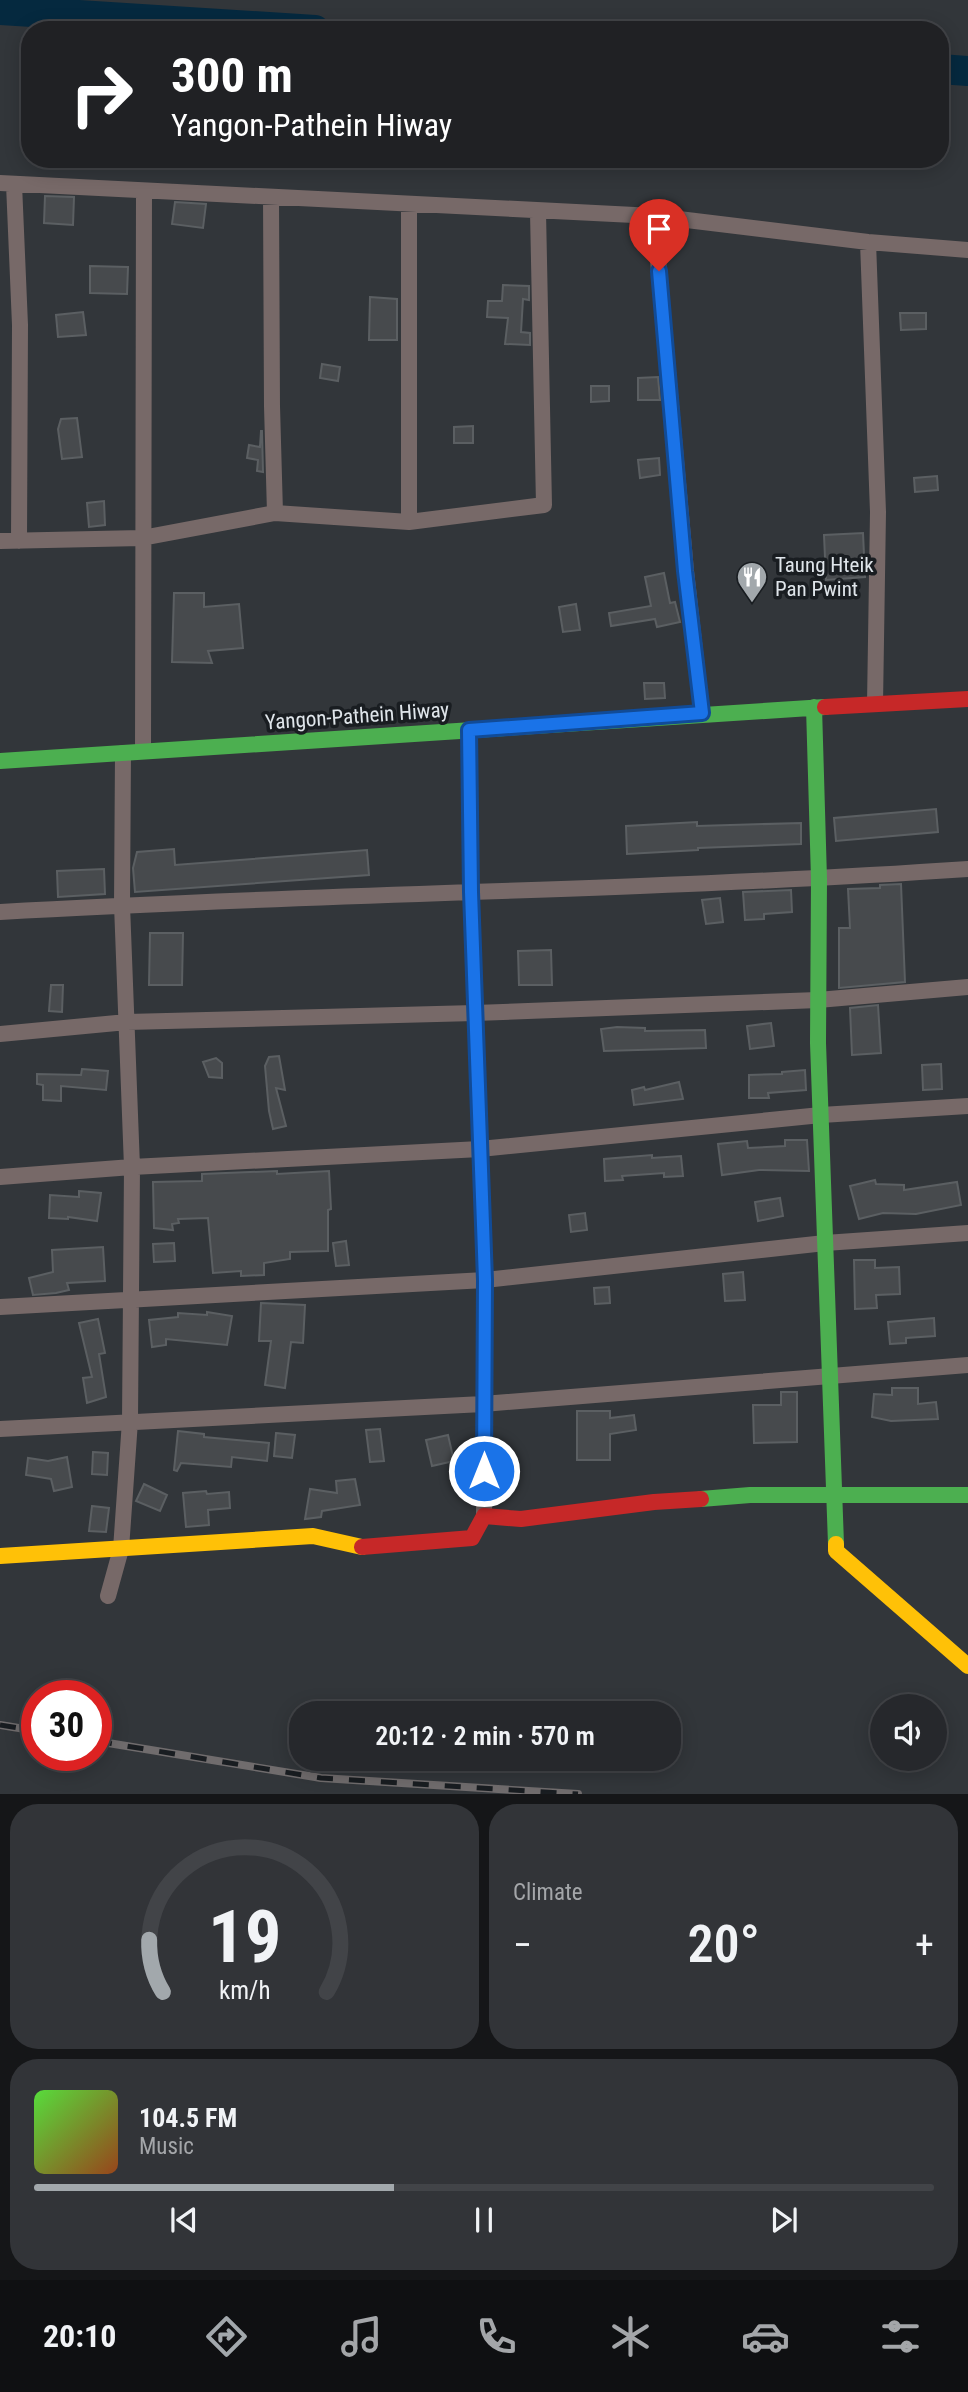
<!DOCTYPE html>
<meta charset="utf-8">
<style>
:root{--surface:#26282c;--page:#323438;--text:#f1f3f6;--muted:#a4a6a9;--line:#424448;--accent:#a2a8ac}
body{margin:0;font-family:"Roboto Condensed",sans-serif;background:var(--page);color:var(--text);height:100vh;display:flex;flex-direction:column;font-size:26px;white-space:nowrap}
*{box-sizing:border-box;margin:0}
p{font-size:23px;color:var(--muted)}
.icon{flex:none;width:38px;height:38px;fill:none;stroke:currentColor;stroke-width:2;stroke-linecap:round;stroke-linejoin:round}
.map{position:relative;height:1794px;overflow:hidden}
.details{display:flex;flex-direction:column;gap:10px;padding:10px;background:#151618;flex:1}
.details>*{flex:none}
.hud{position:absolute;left:21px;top:21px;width:928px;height:147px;border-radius:28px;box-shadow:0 4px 18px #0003,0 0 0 2px var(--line);background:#202124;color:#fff;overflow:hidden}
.fabs{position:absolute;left:870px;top:1694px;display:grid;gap:14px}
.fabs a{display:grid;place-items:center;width:77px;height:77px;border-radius:50%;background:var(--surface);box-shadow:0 4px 18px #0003,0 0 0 2px var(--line);font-size:35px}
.speed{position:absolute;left:21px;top:1680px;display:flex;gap:14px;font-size:35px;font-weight:700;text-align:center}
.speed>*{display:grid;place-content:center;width:91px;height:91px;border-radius:50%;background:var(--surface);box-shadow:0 4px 18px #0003,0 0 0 2px var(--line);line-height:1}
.speed .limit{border:10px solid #d22;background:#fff;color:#111}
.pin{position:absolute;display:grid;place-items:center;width:60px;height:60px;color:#fff;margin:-72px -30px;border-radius:50% 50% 50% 0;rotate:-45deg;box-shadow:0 0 7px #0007}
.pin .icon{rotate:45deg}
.me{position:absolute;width:77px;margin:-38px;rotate:0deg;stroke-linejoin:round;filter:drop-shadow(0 0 5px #0008)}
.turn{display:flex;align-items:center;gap:24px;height:147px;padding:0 35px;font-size:32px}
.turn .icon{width:91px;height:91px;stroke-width:2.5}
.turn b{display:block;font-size:49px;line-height:60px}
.big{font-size:52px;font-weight:600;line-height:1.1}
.details .card{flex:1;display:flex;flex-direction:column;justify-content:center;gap:10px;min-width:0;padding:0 24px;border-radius:28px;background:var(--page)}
.details .dial{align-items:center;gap:0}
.dial svg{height:182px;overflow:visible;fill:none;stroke:var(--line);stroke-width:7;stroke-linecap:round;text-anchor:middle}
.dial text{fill:var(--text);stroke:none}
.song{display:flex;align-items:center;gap:21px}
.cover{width:84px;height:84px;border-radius:10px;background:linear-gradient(135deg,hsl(110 70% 55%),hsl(20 70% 35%))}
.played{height:7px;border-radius:4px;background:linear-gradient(90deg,var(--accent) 40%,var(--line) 40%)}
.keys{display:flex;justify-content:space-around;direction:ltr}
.heat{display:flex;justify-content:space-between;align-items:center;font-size:38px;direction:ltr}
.details .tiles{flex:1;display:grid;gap:10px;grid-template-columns:1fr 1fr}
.card:last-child{grid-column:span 2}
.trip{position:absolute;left:289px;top:1701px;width:392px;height:70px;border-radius:28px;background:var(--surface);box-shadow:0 4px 18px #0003,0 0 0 2px var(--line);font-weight:600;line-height:70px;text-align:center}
.tabs{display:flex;height:112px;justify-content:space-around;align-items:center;background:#0f1012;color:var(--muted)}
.tabs .icon{width:49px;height:49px}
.tabs .current{color:var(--accent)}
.tabs b{font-size:32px;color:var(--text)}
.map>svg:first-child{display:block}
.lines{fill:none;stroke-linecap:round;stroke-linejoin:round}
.river{stroke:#05293f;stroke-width:30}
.building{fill:#474a4d;stroke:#5b5f62;stroke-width:2}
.street{stroke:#776968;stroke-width:16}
.fast{stroke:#4caf50;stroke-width:16}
.slow{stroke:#ffc107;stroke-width:16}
.jam{stroke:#c62828;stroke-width:16}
.rail-casing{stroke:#706c6d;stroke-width:8}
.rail{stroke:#191d21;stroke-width:5;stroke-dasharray:16;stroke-linecap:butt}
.route-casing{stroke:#114b97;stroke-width:18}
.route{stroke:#1a73e8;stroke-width:12}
.labels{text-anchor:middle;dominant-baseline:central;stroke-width:7;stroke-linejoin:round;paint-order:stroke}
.poi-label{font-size:21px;fill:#dfe5ea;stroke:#191d21;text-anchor:start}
.street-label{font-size:21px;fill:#dfe5ea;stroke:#191d21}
</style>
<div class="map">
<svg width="968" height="1794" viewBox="0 0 968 1794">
<rect width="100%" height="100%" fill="#32363a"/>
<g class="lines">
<path class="river" d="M0 10 315 30
M940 69 968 71"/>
</g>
<path class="building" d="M45 196 74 197 73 225 44 223Z
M175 202 206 204 203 228 172 224Z
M90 266 128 267 127 294 90 293Z
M503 285 529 286V300L523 299 521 332 530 333V345L505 344 508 318 487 317 488 301H502Z
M370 297 397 299V340H369Z
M83 312 86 335 58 337 56 315Z
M900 313H926V329L901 330Z
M322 364 340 367 338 381 320 378Z
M658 377 660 400H638V378Z
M591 386H609V401L591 402Z
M77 418 82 457 62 459 58 429 61 419Z
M473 426V443H454V427Z
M261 431H262L263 472 257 471 258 460 247 458 249 445 260 447Z
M659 458 660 475 640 478 638 460Z
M937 476 938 490 915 492 914 478Z
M104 501 105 525 89 527 87 503Z
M863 533 865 577 826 580 824 535Z
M664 573 670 603 675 602 680 622 657 627 655 619 611 626 609 613 651 606 645 577Z
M174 593H204V607L239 604 243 648 208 651 212 663 172 662Z
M576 604 580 630 563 632 559 607Z
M644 683H664L665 698 645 699Z
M936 809 938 832 836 841 834 818Z
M697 822V826L801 823V844L698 848V850L627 854 626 826Z
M174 849 175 865 367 850 369 875 135 892 133 868 137 852Z
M104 869 105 894 58 897 57 871Z
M901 884 905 982 839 988V928H850L848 889 880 888V885Z
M791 890 792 912 764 914V919L745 920 743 892Z
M720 898 723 922 706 924 702 900Z
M150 933H183L182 985H149Z
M551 950 552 985H519L518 951Z
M51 985H63L62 1012 49 1011Z
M878 1005 881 1053 852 1055 850 1008Z
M771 1023 774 1046 750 1049 747 1026Z
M617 1027 645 1028V1031L705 1030 706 1048 604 1051 601 1029Z
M279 1056 285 1090 276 1088 286 1126 273 1129 269 1111 265 1066 269 1057Z
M216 1058 222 1063V1078L209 1077 203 1062Z
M941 1064 942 1089 923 1090 922 1065Z
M82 1069 108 1071 106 1090 61 1086V1101L43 1100V1085L37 1084V1074L81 1075Z
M805 1070 806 1090 768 1093 769 1098H749V1075L782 1074V1072Z
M679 1082 683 1099 634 1105 632 1090 644 1087 645 1090Z
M785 1140H807L809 1171 759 1170 722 1175 718 1144 747 1141 748 1148 785 1146Z
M652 1155V1158L681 1156 683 1176 664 1177V1173L622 1176 623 1180 605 1181 604 1159Z
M277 1171V1174L329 1171 331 1209 328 1210V1251L290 1252V1259L264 1263V1275L241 1276V1271L213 1273 208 1218 178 1219 179 1223 172 1224 173 1230 154 1228 153 1182 202 1181V1174Z
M875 1180 876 1184 904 1185V1190L957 1182 961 1205 916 1214 883 1213 859 1219 850 1186Z
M79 1191 101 1193 97 1221 68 1217V1219L49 1218 50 1195 79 1197Z
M780 1198 783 1216 758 1221 755 1202Z
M585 1213 587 1230 571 1232 569 1215Z
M346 1241 349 1265 336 1266 333 1243Z
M174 1243 175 1261 154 1262 153 1244Z
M103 1247 105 1281 67 1283 69 1290 56 1293 33 1295 29 1278 53 1272 52 1250Z
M854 1260H875V1268L899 1267 900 1294 876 1295 877 1308 855 1309Z
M743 1272 745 1300 725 1301 723 1274Z
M609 1287 610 1303 595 1304 594 1288Z
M261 1303 305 1305 303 1343 291 1342 285 1388 265 1385 271 1341H259Z
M207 1312 232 1316 227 1345 166 1339V1345L152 1347 149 1320 178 1317V1313L207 1315Z
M934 1318 935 1336 906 1338V1343L890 1344 888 1322Z
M98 1319 105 1353 99 1354 106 1397 87 1403 83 1378 92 1377 79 1323Z
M892 1388H918V1404L936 1402 938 1419 891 1421 872 1417 874 1394 892 1395Z
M781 1392H797V1442L754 1443 753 1405H781Z
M577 1411H610V1418L634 1415 636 1430 610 1434V1460H577Z
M380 1429 384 1461 370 1462 366 1430Z
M178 1431 204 1434V1437L269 1443 267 1461 232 1457 231 1467 181 1463 177 1471 174 1470Z
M276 1433 295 1435 292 1458 274 1456Z
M448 1435 454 1461 432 1466 426 1440Z
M93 1452 108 1453 107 1475 92 1474Z
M67 1457 72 1487 54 1491 51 1479 26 1475 28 1458 48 1461Z
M355 1479 360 1505 322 1511 321 1517 305 1519 310 1489 337 1493 336 1481Z
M144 1484 167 1495 160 1511 136 1501Z
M206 1491 207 1494 229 1492 230 1508 208 1510 209 1525 186 1527 183 1493Z
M92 1506 109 1508 106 1532 89 1531Z"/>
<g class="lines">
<path class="street" d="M0 183 654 216 868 242 968 250
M14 184 20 325 19 541
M271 197 272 406 275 513
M654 216 686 571 702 713
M868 242 878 512 875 704
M409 522V205
M0 541 142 538 275 513 409 522 544 505 538 212
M469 730 471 892 485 1280 484 1516
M143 751 144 191
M0 912C322 893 646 891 968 869
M0 1034 127 1022 475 1013 818 1000 968 987
M0 1177 132 1167 480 1149 821 1115 968 1106
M0 1307 485 1280 825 1243 968 1233
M0 1429 483 1404 968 1365
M108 1596 121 1549 130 1421 132 1167 122 905 123 753"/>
<path class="fast" d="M814 707 819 879 818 1043 836 1544
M0 761 825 707
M701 1499 750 1495H968"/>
<path class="slow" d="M836 1544V1551L968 1666
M0 1556 313 1536 362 1547"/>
<path class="jam" d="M825 707 968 699
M362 1547 472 1538 484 1516 521 1519 654 1502 701 1499"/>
<g class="rail-casing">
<path id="rail" d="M0 1725 37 1731
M96 1741 321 1778 578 1794"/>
</g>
<use href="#rail" class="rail"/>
</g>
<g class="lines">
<g class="route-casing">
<path id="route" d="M484 1471 485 1280 471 892 469 730 702 713 685 571 659 271"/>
</g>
<use href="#route" class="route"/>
</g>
<defs>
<g id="restaurant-pin" transform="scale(1.575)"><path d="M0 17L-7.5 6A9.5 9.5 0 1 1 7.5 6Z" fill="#a2a8ac" stroke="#191d21"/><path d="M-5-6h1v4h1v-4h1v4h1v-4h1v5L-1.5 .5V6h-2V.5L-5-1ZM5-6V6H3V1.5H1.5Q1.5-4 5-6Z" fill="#fff"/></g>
</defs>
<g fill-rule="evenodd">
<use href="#restaurant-pin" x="752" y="577"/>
</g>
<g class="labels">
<g class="poi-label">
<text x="775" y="565">Taung Hteik<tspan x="775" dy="24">Pan Pwint</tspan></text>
</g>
<g class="street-label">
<text transform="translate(357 716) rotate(-4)">Yangon-Pathein Hiway</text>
</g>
</g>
</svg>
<div class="fabs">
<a><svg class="icon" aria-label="sound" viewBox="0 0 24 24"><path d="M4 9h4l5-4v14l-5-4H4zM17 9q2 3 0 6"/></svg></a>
</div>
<div class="speed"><div class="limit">30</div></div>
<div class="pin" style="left:659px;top:271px;background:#d93025"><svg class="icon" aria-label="arrive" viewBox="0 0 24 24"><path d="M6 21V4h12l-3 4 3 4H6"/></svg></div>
<svg class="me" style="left:484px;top:1471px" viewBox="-20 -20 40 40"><circle r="17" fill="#1a73e8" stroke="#fff" stroke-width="3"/><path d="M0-11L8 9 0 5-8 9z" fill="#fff"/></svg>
<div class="trip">20:12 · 2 min · 570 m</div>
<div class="hud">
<div class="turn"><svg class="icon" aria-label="right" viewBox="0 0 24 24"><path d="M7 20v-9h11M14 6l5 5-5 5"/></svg><div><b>300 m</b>Yangon-Pathein Hiway</div></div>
</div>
</div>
<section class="details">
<div class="tiles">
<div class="card dial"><svg viewBox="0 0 100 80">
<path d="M14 69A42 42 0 1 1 86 69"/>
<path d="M14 69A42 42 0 0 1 8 46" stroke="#a2a8ac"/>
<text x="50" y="56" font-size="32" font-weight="700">19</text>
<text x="50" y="72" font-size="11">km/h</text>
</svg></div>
<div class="card"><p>Climate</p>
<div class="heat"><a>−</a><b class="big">20°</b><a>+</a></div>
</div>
<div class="card">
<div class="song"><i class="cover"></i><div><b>104.5 FM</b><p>Music</p></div></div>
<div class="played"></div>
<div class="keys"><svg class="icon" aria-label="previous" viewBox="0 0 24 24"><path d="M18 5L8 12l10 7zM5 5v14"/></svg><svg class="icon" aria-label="pause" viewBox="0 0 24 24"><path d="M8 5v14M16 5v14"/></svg><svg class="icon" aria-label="next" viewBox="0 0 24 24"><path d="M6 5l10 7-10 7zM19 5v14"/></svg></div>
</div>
</div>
</section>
<nav class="tabs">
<b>20:10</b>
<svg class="icon current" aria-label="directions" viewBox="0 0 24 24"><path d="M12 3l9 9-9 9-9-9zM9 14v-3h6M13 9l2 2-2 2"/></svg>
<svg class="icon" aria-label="music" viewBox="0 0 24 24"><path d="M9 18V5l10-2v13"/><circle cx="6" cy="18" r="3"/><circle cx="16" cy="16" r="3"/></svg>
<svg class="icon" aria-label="phone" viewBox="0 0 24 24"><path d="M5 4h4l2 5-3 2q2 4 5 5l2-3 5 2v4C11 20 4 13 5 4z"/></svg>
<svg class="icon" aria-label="climate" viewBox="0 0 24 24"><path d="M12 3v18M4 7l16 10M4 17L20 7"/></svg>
<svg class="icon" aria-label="car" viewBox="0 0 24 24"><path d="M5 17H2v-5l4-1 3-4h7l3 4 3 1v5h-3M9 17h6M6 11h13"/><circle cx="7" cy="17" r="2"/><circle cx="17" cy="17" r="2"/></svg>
<svg class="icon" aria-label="filters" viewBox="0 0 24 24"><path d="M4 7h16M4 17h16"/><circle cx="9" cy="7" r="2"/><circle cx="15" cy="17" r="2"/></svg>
</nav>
